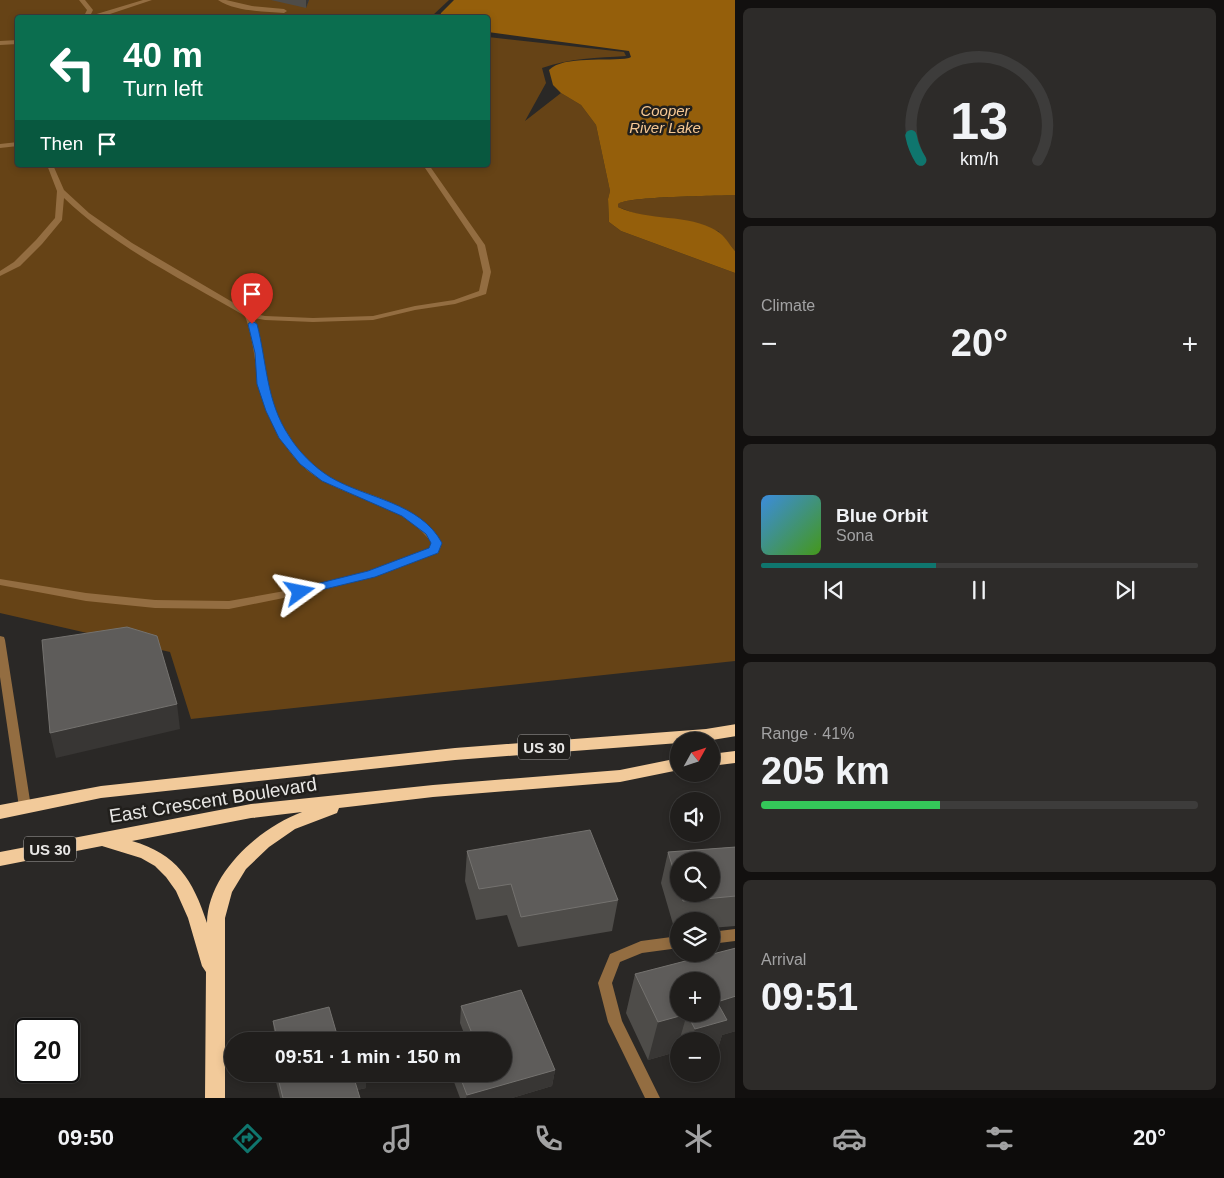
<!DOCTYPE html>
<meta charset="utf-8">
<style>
:root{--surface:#201e1c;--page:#2d2b29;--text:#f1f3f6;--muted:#a2a2a3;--line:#3d3c3b;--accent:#0f766e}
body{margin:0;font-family:Helvetica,sans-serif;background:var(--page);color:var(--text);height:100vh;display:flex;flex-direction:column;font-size:19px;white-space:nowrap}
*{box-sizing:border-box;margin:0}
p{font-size:16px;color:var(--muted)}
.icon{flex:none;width:28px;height:28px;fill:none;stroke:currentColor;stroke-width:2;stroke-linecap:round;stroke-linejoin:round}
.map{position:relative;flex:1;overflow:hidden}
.panel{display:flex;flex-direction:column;gap:8px;padding:8px;background:#12100f;width:489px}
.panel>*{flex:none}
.top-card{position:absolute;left:15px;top:15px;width:475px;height:152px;border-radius:5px;box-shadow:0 2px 8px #0003,0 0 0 1px var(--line);background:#0b6e4f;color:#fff;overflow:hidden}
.needle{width:32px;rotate:50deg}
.buttons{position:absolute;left:670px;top:732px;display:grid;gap:10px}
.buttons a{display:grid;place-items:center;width:50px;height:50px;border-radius:50%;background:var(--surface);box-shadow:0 2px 8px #0003,0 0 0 1px var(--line);font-size:25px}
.speed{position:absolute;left:15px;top:1018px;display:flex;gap:10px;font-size:25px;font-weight:700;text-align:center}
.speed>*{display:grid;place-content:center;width:65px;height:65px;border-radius:50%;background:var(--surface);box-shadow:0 2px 8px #0003,0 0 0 1px var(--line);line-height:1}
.speed .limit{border:2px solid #111;border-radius:8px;background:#fff;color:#111}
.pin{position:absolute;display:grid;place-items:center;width:42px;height:42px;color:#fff;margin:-51px -21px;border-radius:50% 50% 50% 0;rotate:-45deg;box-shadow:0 0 5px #0007}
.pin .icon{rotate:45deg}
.me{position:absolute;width:55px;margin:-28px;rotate:78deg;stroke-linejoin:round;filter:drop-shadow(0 0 4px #0008)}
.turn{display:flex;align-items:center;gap:18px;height:105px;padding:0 25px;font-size:22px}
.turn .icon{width:65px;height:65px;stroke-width:2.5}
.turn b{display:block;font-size:35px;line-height:42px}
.then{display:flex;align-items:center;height:48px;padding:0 25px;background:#0003;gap:10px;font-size:19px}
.big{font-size:38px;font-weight:700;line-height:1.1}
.panel .card{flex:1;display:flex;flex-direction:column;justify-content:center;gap:8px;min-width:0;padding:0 18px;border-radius:8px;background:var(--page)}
.panel .dial{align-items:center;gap:0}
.dial svg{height:130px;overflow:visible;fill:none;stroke:var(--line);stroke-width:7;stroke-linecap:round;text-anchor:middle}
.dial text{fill:var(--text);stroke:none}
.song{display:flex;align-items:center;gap:15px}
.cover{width:60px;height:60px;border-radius:8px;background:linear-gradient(135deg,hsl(210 70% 55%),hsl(100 70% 35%))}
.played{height:5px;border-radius:2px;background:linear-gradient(90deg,var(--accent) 40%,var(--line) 40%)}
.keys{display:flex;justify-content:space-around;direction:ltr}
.heat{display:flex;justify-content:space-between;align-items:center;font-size:28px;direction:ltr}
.charge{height:8px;border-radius:4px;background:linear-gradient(90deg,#34c759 41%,var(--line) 0)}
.trip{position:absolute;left:224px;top:1032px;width:288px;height:50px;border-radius:25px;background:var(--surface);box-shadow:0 2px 8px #0003,0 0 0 1px var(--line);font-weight:700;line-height:50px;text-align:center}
.tab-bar{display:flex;height:80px;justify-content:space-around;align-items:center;background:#0d0c0b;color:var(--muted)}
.tab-bar .icon{width:35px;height:35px}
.tab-bar .selected{color:var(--accent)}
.tab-bar b{font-size:22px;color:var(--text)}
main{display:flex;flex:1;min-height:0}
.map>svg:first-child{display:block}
.green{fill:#664316}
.water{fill:#955f0b}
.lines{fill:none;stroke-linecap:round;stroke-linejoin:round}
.service{fill:#936d41;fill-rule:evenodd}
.trunk{fill:#f2ca9a;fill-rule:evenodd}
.wall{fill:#4e4c49;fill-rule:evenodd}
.shaded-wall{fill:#383634}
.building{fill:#5e5c5a;stroke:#74726f;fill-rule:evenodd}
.route{fill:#1a73e8;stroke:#114b97}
.labels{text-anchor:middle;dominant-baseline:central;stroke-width:5;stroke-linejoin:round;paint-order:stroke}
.far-water-label{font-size:15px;font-style:italic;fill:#f6c894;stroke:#211f1c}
.shield{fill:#211f1c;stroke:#acaba9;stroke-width:1}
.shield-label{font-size:15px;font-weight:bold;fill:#e8e7e5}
.near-street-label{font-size:19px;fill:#e8e7e5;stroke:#211f1c}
</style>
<main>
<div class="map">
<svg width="736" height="1098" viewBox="0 0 736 1098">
<rect width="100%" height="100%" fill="#2a2826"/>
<path class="green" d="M0 0H449L432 16 433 18H18V165H488V37L624 52 626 56C597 58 570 58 542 68L546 83 525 121 561 93 581 105 596 125 610 191 608 199 609 222 621 231 735 273V661L191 719 170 652 0 613Z
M735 195V251L718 231 639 215 618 207 617 204C630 196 716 196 735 195Z"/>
<path class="water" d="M454 0H735V195C717 196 628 196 618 204V207C649 222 688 213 717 231 725 236 729 244 735 251V273L621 231 609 222 608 199 610 191 596 125 581 105 561 93 553 85 549 70C564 55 608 62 629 58L631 57 629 51 488 32V18L440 17 441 13Z"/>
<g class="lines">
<path class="service" d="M79 0H85L93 10 90 16 143 0H152L98 18H83L87 10Z
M218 0H226L252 6 284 9 287 11 284 13C263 11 236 12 218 0Z
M18 40V44L0 45V41Z
M18 142V146L0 148V144Z
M47 165H53L64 190 89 213 132 243 251 313 265 316 313 318 373 316 415 306 454 300 479 291 483 272 477 245 423 165H429L485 245 491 272 486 294 455 304 415 310 373 320 313 322 265 320 254 318C263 343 262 368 269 393 272 408 279 421 288 434 296 448 307 461 320 471 362 500 410 495 442 543L438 553 375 576 318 591 229 609 155 608 86 601 0 585V579L86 593 155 600 229 601 318 585 368 571 430 549 432 543C402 503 355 502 315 476 296 464 282 442 272 423 254 389 258 351 245 316 184 280 116 248 64 198L62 220 42 244 20 266 0 276V271L14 262 36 240 55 218 57 191Z
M0 636 4 637 5 640 31 807 29 810 25 812 21 810 19 807 0 677Z
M736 929V941L711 944V932Z
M679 936V948L642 953 620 962 612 983 622 1021 660 1098H645L608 1022 598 983 610 954 641 941Z"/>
<path class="trunk" d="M736 724V736L706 741H679V743L455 760 101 798 0 819V805L101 786 455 748 706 729Z
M736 751V763L711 766V754Z
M679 758V770L620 782 433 797 339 808 337 813 295 829 269 847 246 869 232 892 225 918V1098H205L206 972 202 966 188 918 176 891 166 877 155 866 141 858 102 846 0 866V852L251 804 433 785 620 770ZM302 812C259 828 208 873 207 923 193 880 177 854 132 841L251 818Z"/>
</g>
<path class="wall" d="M271 0H309L306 8Z
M736 847V926L711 928V921H679V931H675L661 883 668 852ZM679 861 711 894H679Z
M467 851 618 900 612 931 518 947 507 915 476 920 465 881Z
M736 948V1031L722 1035 715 1058 711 1059V1041H679V1057L676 1052 648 1060 626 1013 635 974Z
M521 990 555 1070 552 1086 512 1098H460L451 1074H502V1041H467L460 1023 461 1006Z
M273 1021 338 1038 357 1041H275Z
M274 1074H366V1088L357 1090 360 1098H280Z"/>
<path class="shaded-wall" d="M306 0H309L306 8Z
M177 704 180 729 56 758 50 733Z
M736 996V1031L722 1035 715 1058 711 1059V1041H691L695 1029 717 1002Z
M687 1014 676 1052 648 1060 658 1022Z
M555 1070 552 1086 512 1098H466L467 1095Z
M356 1074H366V1088L353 1091V1075Z"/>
<path class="building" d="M127 627 157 636 177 704 50 733 42 640Z
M590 830 618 900 521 917 511 884 479 889 467 851Z
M736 847V896L683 901 681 894H711V861H679V888L668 852Z
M736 948V996L717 1002 727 1020 695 1029 687 1014 658 1022 635 974ZM679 981H711V1014H679Z
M521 990 555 1070 467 1095 459 1074H502V1041H475L461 1006Z
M329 1007 338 1038 355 1034 357 1041H278L273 1021Z
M277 1074H356L353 1075 360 1098H283Z"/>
<path class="route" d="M252 321 257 324C267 363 266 401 289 436 299 452 314 467 330 477 367 499 420 502 442 543L438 553 375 577 300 595 296 594 294 592 296 589 368 571 429 548 431 543 426 534 402 516 322 481 300 464 279 438 266 411 257 384 255 353 248 324Z"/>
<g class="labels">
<g class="far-water-label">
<text x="665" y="110">Cooper<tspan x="665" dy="17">River Lake</tspan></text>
</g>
<g class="shield">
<rect x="518" y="734.5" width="52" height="25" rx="4"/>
<rect x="24" y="836.5" width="52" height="25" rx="4"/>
</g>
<g class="shield-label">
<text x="544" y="747">US 30</text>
<text x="50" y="849">US 30</text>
</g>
<g class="near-street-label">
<text transform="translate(213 800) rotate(-9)">East Crescent Boulevard</text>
</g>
</g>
</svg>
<div class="buttons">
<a><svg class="needle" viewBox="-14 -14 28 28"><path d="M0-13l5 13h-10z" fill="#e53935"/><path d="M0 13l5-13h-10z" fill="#a2a2a3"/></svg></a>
<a><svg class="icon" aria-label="sound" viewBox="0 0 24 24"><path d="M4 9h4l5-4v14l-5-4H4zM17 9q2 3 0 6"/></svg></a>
<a><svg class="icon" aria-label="search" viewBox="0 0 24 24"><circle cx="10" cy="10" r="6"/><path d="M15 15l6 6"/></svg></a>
<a><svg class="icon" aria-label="layers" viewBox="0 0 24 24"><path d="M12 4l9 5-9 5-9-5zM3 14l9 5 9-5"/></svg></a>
<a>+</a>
<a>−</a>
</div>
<div class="speed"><div class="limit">20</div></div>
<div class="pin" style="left:252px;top:324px;background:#d93025"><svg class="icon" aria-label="arrive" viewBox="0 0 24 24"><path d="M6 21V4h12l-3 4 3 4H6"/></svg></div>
<svg class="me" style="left:300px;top:592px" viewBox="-20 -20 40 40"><path d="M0-17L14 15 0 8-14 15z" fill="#1a73e8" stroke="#fff" stroke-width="4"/></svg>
<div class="trip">09:51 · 1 min · 150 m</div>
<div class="top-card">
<div class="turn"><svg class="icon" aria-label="left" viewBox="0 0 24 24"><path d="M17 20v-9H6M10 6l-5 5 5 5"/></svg><div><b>40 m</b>Turn left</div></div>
<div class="then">Then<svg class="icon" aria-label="arrive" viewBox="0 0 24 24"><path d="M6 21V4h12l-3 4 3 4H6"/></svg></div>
</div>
</div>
<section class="panel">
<div class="card dial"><svg viewBox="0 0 100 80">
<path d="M14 69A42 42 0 1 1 86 69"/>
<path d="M14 69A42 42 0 0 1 8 54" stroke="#0f766e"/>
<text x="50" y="56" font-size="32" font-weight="700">13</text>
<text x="50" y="72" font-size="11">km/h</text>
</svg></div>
<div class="card"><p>Climate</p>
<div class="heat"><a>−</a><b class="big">20°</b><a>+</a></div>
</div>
<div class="card">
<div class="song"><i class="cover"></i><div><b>Blue Orbit</b><p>Sona</p></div></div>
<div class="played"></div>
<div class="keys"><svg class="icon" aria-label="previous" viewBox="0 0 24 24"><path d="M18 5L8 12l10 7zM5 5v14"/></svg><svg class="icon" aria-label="pause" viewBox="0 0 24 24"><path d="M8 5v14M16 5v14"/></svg><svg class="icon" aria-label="next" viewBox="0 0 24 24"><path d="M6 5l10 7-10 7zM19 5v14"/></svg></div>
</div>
<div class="card"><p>Range · 41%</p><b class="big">205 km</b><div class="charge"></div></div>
<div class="card"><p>Arrival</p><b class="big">09:51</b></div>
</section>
</main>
<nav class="tab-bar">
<b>09:50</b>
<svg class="icon selected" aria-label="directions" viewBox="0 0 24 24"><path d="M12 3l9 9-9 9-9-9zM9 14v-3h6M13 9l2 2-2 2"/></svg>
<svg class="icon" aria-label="music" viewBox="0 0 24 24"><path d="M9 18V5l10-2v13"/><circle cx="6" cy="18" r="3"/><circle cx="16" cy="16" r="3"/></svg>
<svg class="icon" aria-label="phone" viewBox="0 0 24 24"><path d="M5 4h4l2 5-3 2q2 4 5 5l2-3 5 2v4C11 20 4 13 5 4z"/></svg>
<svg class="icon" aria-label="climate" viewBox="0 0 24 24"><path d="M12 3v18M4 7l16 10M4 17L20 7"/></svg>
<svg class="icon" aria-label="car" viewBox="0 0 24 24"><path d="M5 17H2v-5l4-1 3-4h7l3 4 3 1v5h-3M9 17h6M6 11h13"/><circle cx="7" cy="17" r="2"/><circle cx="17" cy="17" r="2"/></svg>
<svg class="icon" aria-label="filters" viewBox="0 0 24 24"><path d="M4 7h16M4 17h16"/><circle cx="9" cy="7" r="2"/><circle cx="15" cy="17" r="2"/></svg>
<b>20°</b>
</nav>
